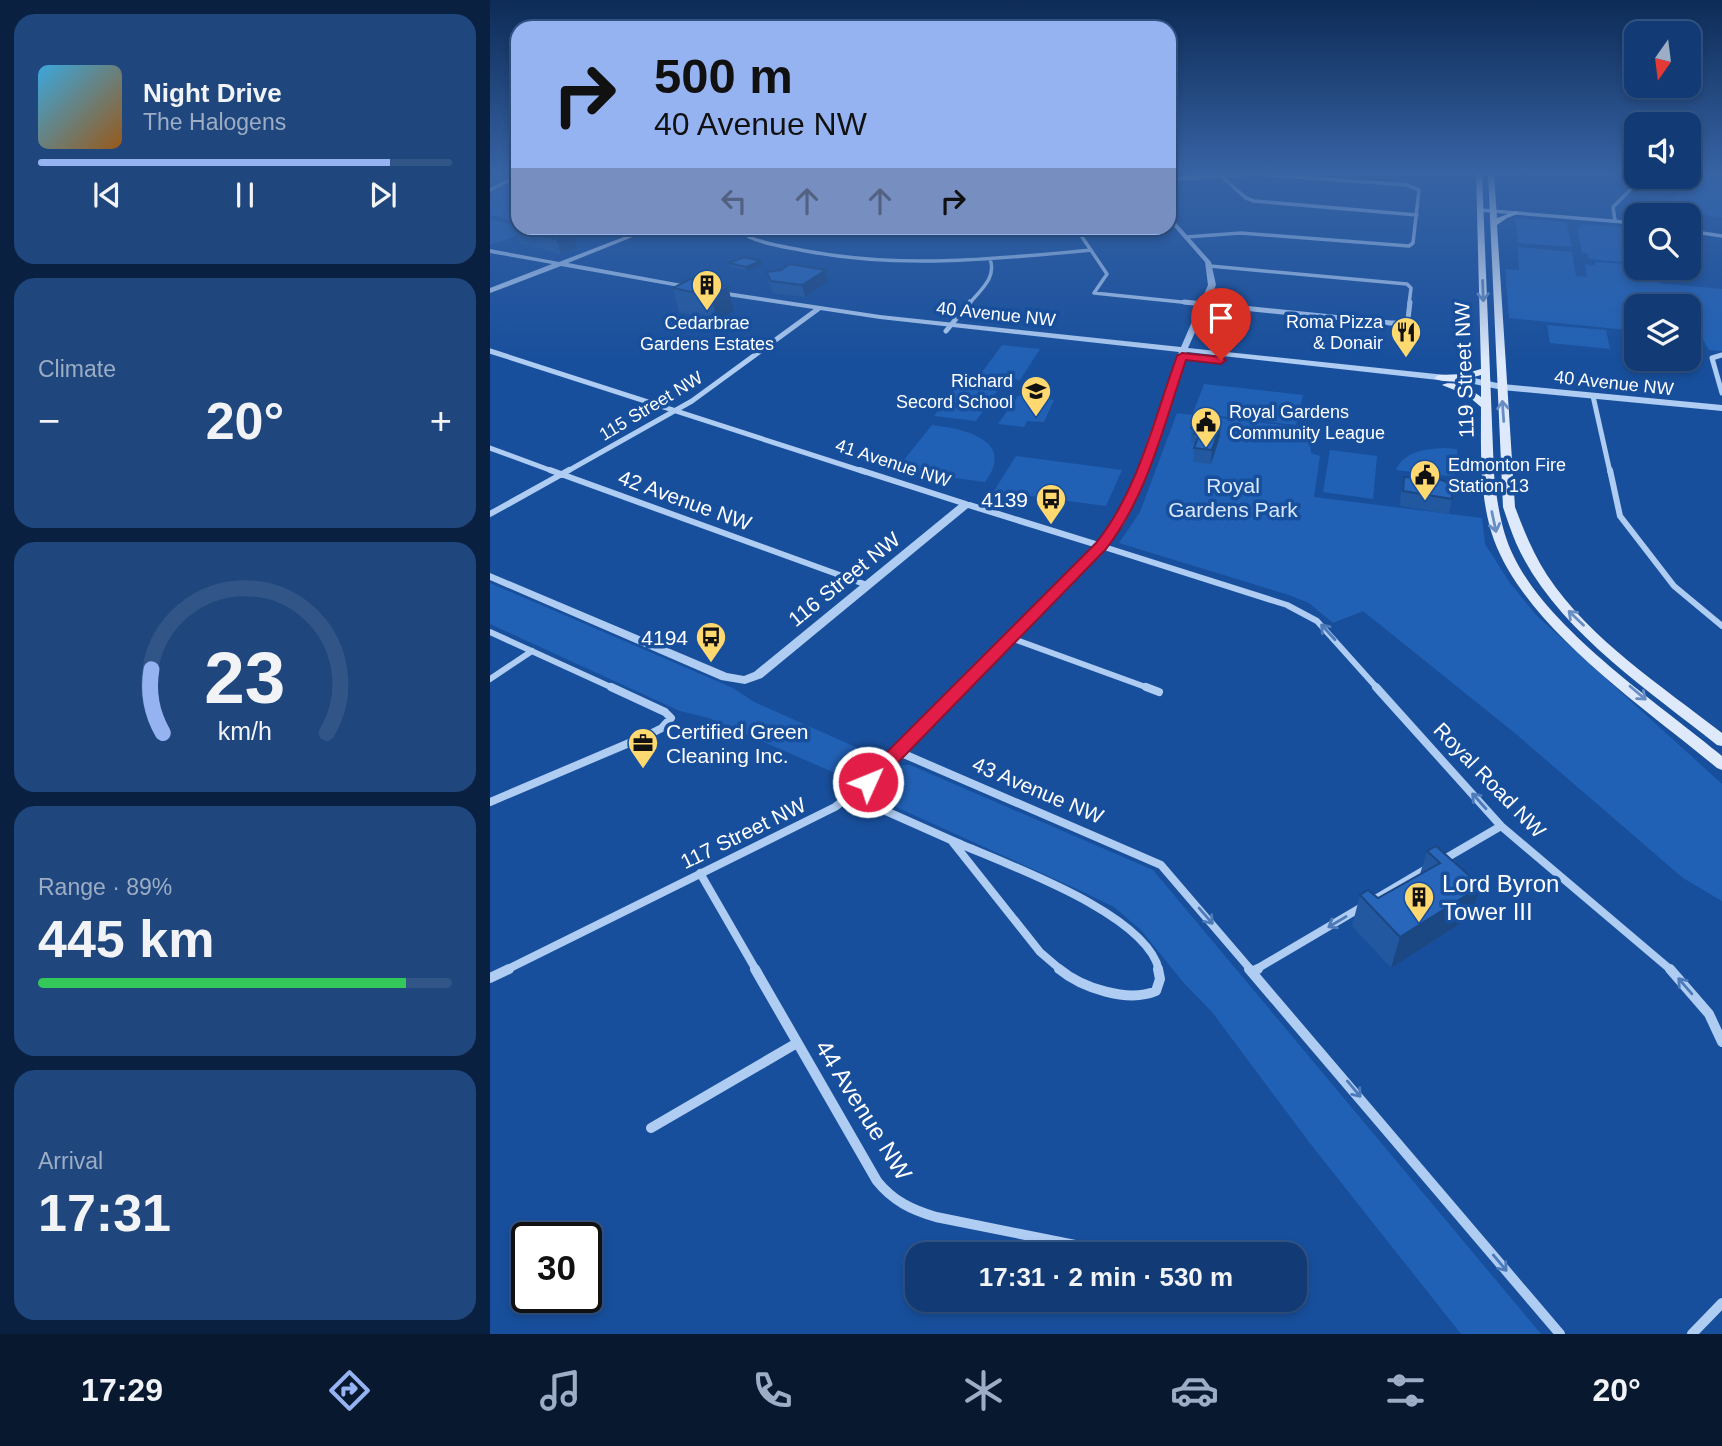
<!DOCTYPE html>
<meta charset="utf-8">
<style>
:root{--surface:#123b75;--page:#1f467d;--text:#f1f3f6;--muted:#9cadc5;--line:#315587;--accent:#95b2f1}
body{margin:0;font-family:Arial,sans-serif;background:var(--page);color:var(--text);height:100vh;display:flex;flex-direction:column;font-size:26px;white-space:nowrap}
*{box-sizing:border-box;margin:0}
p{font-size:23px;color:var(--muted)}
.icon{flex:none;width:38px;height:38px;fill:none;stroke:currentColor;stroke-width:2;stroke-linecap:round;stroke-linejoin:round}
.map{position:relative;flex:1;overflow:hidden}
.side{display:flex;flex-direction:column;gap:14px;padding:14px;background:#0a2040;width:490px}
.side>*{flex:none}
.hud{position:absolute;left:21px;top:21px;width:665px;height:214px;border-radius:21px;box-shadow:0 4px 10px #0003,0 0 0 2px var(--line);background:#95b2f1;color:#111;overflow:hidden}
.needle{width:46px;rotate:194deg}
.fabs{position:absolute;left:1134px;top:21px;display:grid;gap:14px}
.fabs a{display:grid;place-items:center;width:77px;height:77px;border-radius:14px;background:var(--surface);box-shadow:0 4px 10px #0003,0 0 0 2px var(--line);font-size:35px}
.speed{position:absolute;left:21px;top:1222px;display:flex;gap:14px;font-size:35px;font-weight:700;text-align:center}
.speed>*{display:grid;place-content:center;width:91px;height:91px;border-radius:50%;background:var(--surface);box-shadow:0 4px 10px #0003,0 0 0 2px var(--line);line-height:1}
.speed .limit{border:4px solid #111;border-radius:10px;background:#fff;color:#111}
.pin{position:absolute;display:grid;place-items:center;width:60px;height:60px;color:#fff;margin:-72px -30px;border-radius:50% 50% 50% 0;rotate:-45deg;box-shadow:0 0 7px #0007}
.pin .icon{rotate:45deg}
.me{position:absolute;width:77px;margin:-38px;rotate:46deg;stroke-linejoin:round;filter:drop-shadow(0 0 5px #0008)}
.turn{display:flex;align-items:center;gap:24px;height:147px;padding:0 28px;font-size:32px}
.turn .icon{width:91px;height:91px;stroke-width:2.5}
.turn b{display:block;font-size:49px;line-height:60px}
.lanes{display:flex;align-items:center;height:66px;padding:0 28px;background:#0003;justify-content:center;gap:35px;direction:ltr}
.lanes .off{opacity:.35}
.big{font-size:52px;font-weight:600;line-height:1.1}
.side .widget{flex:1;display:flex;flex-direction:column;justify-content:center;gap:10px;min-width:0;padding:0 24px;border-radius:21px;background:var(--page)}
.side .dial{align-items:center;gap:0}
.dial svg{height:182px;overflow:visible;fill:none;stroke:var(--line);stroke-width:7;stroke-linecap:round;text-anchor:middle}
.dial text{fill:var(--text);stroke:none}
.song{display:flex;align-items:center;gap:21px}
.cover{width:84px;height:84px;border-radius:10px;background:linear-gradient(135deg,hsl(200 70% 55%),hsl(30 70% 35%))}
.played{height:7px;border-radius:4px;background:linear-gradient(90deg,var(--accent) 85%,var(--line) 85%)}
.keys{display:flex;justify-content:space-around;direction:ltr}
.heat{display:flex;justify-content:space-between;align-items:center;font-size:38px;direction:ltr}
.charge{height:10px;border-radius:5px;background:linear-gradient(90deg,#34c759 89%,var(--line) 0)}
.trip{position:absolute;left:415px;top:1242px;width:402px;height:70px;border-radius:21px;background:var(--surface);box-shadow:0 4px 10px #0003,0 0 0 2px var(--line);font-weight:600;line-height:70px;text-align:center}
.menu{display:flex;height:112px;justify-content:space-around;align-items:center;background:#07182f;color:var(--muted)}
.menu .icon{width:49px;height:49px}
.menu .current{color:var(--accent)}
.menu b{font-size:32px;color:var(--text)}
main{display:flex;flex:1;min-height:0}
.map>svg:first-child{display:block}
.green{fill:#2161b5}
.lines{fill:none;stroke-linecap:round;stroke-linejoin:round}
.minor-far4{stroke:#afccf2;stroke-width:3.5}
.minor-far3{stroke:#afccf2;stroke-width:5}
.minor-far2{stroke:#afccf2;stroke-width:6}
.minor-far1{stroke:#afccf2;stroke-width:8}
.minor{stroke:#afccf2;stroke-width:10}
.tertiary{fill:#afccf2;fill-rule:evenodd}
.secondary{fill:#deeafc;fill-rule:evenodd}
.wall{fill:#2258a0}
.shaded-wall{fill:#1b4782}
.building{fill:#2766ba;stroke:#1b4782;stroke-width:2}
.oneway{stroke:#678dc2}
.oneway2{stroke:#4d7bba}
.route{fill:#e11d48;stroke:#92132f;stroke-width:2}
.labels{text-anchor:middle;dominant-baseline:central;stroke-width:7;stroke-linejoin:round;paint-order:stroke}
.far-street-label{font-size:18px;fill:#fff;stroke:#184f9c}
.far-poi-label{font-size:18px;fill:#fff;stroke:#184f9c;text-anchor:end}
.street-label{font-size:21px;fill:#fff;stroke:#184f9c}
.park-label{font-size:21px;fill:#d7e7fc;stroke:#184f9c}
.poi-label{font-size:21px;fill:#fff;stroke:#184f9c;text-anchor:end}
.near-poi-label{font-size:24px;fill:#fff;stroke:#184f9c;text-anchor:start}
.near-street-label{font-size:24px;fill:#fff;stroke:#184f9c}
</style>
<main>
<section class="side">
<div class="widget">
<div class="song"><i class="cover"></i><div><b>Night Drive</b><p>The Halogens</p></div></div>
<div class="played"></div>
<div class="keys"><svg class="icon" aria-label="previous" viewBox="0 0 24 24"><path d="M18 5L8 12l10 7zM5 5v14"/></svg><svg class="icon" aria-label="pause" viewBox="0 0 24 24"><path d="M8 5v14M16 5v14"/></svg><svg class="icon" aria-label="next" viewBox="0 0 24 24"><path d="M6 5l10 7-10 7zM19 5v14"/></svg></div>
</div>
<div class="widget"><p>Climate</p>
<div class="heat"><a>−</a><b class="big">20°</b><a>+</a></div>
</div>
<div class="widget dial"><svg viewBox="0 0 100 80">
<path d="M14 69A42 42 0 1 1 86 69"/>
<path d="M14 69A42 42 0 0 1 9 41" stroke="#95b2f1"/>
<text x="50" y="56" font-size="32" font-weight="700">23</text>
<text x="50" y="72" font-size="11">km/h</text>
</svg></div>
<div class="widget"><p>Range · 89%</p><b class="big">445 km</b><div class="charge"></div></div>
<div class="widget"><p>Arrival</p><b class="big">17:31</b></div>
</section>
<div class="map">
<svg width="1232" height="1334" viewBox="0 0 1232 1334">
<rect width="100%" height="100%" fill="#184f9c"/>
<path class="green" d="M1199 173H1232V218L1172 206 1196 186 1177 177H1199Z
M28 180V222L0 215V193Z
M1025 218 1076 222 1082 247 1028 243Z
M0 219 43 230 0 245Z
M1090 224 1146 228V263L1099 259 1097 253H1092L1087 228H1091Z
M1028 247 1082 252 1086 276 1097 277 1095 264 1105 266V262L1146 265V268H1164L1170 283 1232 289V351L1219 350 1212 338 1199 337V306H1146V331L1019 318 1015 269 1029 270Z
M1057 325 1116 330 1120 349 1060 343Z
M512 345 550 349 530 380 490 375Z
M714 384 813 395 806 425 703 413Z
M467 386 507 391 486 421 444 416Z
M528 396 564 400 554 422 537 421 534 427 508 424Z
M687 413 800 426 820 441 821 453 830 456 824 497 992 518 995 544 1020 583 1047 616 1232 784V901L1193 878 1026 734 873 611 843 623 819 603 799 595 629 543 650 512Z
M442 425C475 429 526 440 495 482L406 470Z
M954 448 967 449V474L959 476 906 470C914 451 936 449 954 448Z
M840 450 887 456 883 499 833 492Z
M526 456 632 470 616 506 504 491Z
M0 583 243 688 264 702 388 757 385 759 387 761 361 780 219 718 190 711 0 624Z
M413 765H420L663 870 1051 1334H971L819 1142 722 1012 693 982 651 930 624 907 589 890 386 798C383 784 400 769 413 765Z"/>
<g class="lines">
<path class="minor-far4" d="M730 175 756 198 764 201 927 215
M679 179 766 174 917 185 929 190 923 243 919 246 751 233 696 237
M0 190 28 176
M990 210 1146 223
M1125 221 1123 207 1148 182 1138 173
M586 228 617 274 604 293 711 304
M1199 231 1232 236
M259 237C277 245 297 247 316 251 411 269 506 259 601 250
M259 237 275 228
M720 266 917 284 921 288 919 304
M479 304C490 290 507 278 500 259"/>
<path class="minor-far3" d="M694 302 901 323H913L918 319 920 302
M456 331 480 302
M0 351 375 472
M1232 355 1222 358 1232 393
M1103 396 1120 472
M0 448 65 472
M76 472 202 401 328 309"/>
<path class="minor-far2" d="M60 470 377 585
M370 470 476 504
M1120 470 1130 516 1184 586 1232 626
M0 514 79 470
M0 632 125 689
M521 638 661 689
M0 679 42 651
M470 689 611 546 797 605 827 621 888 689"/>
<path class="minor-far1" d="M656 687 669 692
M886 687 1011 826 1181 970
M409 752 671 865 761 970
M362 796 461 840
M0 802 158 735 172 728 181 718 175 712 121 687
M461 840C512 863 656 912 669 970
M461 840 550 952 571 970
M951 861 1011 826
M210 873 266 970
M16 970 345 807 378 782 472 687
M765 970 938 868"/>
<path class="minor" d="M265 969 387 1181C403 1201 422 1210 446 1217L635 1255
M569 969C592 988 638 1003 666 991L670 979 668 969
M759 969 1070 1334
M1180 969 1219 1014 1232 1042
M764 971 768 969
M0 978 19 969
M161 1128 307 1043
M1202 1334 1232 1303"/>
<path class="tertiary" d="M679 215 721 262 726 285 698 348 984 378 1012 384 1232 405V411L1012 390 984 384 697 352 647 498 634 524 615 548H607L478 508 272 678 255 684 231 680 0 580V573L237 673 254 676 264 672 472 502H480L609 542 624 523 637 498 689 352 390 319 224 294 220 292 224 290 390 315 691 347 718 285 715 262 679 221Z
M157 228H165L78 263 203 286 207 288 206 290 71 266 0 293V288L62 264 0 253V249L69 262Z"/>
<path class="secondary" d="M986 173H992L1004 474C1007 502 1011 531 1024 557 1060 631 1168 703 1232 756V770L1227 768C1155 708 1037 629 1004 540 989 498 991 451 991 407L977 395 952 385C963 379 982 390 991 397V375C977 379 956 385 944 378L949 375 974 374 991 369Z
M998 173H1004L1007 218 1026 211 1030 213 1017 218 1007 225 1025 507C1034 531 1043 553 1057 575 1100 640 1172 686 1232 733V746L1227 745C1157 689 1063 627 1026 543 1021 531 1017 519 1013 507Z"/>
</g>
<path class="wall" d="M25 229 82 233 87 248 71 254 30 244Z
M271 261 272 265 257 271 240 267 239 263Z
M336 270 338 282 315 297 283 293 279 284 276 272Z
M238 287 244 311 227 321 189 312 183 288Z
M705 419 730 436 721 464 703 462 704 443 701 442V428Z
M914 477 962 499 959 514 910 506 911 492Z
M946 846 979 918 901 968 862 926 870 895 888 898 930 874 937 851Z"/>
<path class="shaded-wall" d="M82 233 87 248 71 254 66 239Z
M271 261 272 265 257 271 256 267Z
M336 270 338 282 315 297 312 285Z
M238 287 244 311 227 321 221 296Z
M731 422 730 436 721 464 722 450Z
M991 886 979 918 901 968 910 937Z"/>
<path class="building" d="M29 228H61L82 233 66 239 25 229Z
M254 257 271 261 256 267 239 263Z
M299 264 336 270 312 285 281 281 276 272 291 270Z
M200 279 238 287 221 296 183 288Z
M705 419 731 422 722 450 704 448 709 435 704 434 706 429 701 428Z
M914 477 946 478 962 484V499L913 491Z
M946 846 991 886 910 937 870 895 878 890 888 898 950 863 937 851Z"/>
<defs><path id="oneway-shaft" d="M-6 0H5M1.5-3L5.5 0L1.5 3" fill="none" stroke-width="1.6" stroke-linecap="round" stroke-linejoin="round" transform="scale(1.75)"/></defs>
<g class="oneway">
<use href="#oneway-shaft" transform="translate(993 291) rotate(88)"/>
<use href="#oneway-shaft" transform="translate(1013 411) rotate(-94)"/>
<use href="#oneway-shaft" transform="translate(1004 522) rotate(78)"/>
<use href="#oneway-shaft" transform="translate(1086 618) rotate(-136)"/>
<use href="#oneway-shaft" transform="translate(1148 693) rotate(40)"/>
</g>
<g class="oneway2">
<use href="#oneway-shaft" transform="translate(838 632) rotate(-132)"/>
<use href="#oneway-shaft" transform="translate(989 801) rotate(-132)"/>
<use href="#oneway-shaft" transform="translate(716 916) rotate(49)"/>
<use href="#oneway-shaft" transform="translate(847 922) rotate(149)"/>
<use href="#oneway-shaft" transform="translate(1195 986) rotate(-131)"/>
<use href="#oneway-shaft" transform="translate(864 1089) rotate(50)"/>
<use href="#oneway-shaft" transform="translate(1010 1263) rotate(50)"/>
</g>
<linearGradient id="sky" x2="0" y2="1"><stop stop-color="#0d2b56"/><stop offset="0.48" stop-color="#3763a4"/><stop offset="1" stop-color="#3763a4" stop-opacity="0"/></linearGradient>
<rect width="1232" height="360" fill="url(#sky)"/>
<path class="route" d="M692 353 731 357 736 360 731 364 696 360C674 424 658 495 616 549L384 787H371L369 782 371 778 606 543C648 491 664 419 687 356Z"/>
<defs>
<g id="building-pin" transform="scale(1.575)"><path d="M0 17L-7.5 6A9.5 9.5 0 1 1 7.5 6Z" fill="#ffd870" stroke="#184f9c"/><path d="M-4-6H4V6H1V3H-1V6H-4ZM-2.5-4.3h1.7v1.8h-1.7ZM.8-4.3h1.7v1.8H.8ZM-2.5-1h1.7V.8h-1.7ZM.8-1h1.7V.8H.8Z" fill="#111"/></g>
<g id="restaurant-pin" transform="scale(1.575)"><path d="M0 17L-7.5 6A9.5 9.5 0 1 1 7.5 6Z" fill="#ffd870" stroke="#184f9c"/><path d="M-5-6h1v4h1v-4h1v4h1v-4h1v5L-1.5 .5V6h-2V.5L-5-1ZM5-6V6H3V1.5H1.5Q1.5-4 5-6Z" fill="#111"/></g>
<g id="school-pin" transform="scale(1.575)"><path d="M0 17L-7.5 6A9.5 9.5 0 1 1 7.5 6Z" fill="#ffd870" stroke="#184f9c"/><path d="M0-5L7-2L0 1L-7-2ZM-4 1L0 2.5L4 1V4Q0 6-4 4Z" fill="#111"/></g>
<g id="civic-pin" transform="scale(1.575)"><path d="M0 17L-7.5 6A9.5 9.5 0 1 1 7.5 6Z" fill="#ffd870" stroke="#184f9c"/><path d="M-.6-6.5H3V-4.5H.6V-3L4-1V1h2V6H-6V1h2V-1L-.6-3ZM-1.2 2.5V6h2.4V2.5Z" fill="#111"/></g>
<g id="bus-pin" transform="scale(1.575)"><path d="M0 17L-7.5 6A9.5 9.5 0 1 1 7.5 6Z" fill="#ffd870" stroke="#184f9c"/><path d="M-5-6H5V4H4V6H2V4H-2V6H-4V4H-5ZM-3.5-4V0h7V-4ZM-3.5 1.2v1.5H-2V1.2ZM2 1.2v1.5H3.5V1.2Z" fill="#111"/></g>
<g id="office-pin" transform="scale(1.575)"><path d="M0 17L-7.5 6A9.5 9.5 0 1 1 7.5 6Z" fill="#ffd870" stroke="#184f9c"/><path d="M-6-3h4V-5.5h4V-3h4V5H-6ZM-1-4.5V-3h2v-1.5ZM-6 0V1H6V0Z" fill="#111"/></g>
</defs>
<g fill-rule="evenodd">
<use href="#building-pin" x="217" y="285"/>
<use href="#restaurant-pin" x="916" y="332"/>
<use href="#school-pin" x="546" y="391"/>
<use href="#civic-pin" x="716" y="422"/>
<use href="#civic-pin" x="935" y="475"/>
<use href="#bus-pin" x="561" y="499"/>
<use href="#bus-pin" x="221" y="637"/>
<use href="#office-pin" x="153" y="743"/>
<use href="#building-pin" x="929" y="897"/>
</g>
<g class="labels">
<g class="far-street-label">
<text transform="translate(506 314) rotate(6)">40 Avenue NW</text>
<text transform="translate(1124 383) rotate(6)">40 Avenue NW</text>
<text transform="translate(161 406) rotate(-31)">115 Street NW</text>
<text transform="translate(403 463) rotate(18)">41 Avenue NW</text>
</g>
<g class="far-poi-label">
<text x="893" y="322">Roma Pizza<tspan x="893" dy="21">&amp; Donair</tspan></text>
<text x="217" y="323" text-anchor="middle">Cedarbrae<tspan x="217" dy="21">Gardens Estates</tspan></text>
<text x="523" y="381">Richard<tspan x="523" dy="21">Secord School</tspan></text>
<text x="739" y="412" text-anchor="start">Royal Gardens<tspan x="739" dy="21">Community League</tspan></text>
<text x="958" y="465" text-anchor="start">Edmonton Fire<tspan x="958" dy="21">Station 13</tspan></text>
</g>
<g class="street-label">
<text transform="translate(974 370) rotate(-92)">119 Street NW</text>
<text transform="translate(195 500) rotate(20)">42 Avenue NW</text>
<text transform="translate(354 579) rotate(-39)">116 Street NW</text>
<text transform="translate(1000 780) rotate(46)">Royal Road NW</text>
<text transform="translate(548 790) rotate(23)">43 Avenue NW</text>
<text transform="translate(253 833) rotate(-26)">117 Street NW</text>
</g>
<g class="park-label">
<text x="743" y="485">Royal<tspan x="743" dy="24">Gardens Park</tspan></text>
</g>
<g class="poi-label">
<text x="538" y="499">4139</text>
<text x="198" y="637">4194</text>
<text x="176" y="731" text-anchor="start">Certified Green<tspan x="176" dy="24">Cleaning Inc.</tspan></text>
</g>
<g class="near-poi-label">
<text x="952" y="883">Lord Byron<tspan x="952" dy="28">Tower III</tspan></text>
</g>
<g class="near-street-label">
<text transform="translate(374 1110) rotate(58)">44 Avenue NW</text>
</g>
</g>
</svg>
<div class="fabs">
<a><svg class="needle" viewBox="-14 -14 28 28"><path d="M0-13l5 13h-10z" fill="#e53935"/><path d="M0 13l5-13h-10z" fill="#9cadc5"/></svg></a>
<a><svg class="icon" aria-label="sound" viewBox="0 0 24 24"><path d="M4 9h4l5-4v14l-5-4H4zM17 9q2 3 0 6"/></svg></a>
<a><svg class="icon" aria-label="search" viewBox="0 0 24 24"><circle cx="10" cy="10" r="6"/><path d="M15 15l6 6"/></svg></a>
<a><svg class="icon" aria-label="layers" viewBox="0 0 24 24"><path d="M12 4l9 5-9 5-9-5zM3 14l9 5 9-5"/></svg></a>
</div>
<div class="speed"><div class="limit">30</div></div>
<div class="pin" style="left:731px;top:360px;background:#d93025"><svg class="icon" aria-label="arrive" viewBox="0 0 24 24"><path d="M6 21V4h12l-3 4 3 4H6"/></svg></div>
<svg class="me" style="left:378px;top:782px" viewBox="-20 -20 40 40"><circle r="17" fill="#e11d48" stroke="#fff" stroke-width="3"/><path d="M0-11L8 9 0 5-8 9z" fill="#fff"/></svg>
<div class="trip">17:31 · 2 min · 530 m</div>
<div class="hud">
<div class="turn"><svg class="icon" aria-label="right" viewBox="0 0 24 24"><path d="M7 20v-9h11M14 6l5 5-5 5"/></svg><div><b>500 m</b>40 Avenue NW</div></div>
<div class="lanes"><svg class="icon off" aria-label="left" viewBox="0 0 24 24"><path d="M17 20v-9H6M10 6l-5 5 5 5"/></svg><svg class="icon off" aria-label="ahead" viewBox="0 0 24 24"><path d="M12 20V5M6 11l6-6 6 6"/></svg><svg class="icon off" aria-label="ahead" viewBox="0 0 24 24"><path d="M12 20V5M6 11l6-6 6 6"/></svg><svg class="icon" aria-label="right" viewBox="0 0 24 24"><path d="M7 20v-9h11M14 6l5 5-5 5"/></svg></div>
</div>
</div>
</main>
<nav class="menu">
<b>17:29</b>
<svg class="icon current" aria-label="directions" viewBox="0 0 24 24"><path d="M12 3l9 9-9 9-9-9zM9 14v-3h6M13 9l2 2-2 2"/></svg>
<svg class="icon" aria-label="music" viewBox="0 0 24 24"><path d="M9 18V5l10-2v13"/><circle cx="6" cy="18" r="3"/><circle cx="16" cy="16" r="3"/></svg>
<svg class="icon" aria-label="phone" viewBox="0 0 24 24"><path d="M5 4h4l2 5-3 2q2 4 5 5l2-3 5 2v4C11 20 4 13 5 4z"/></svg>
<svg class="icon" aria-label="climate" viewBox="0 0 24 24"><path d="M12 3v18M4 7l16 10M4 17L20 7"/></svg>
<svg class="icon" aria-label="car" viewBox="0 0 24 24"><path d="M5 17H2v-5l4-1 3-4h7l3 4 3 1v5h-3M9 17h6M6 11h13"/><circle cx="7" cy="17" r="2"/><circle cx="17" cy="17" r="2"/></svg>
<svg class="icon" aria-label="filters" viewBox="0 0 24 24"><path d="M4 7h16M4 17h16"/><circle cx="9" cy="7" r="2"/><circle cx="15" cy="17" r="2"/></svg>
<b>20°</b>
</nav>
